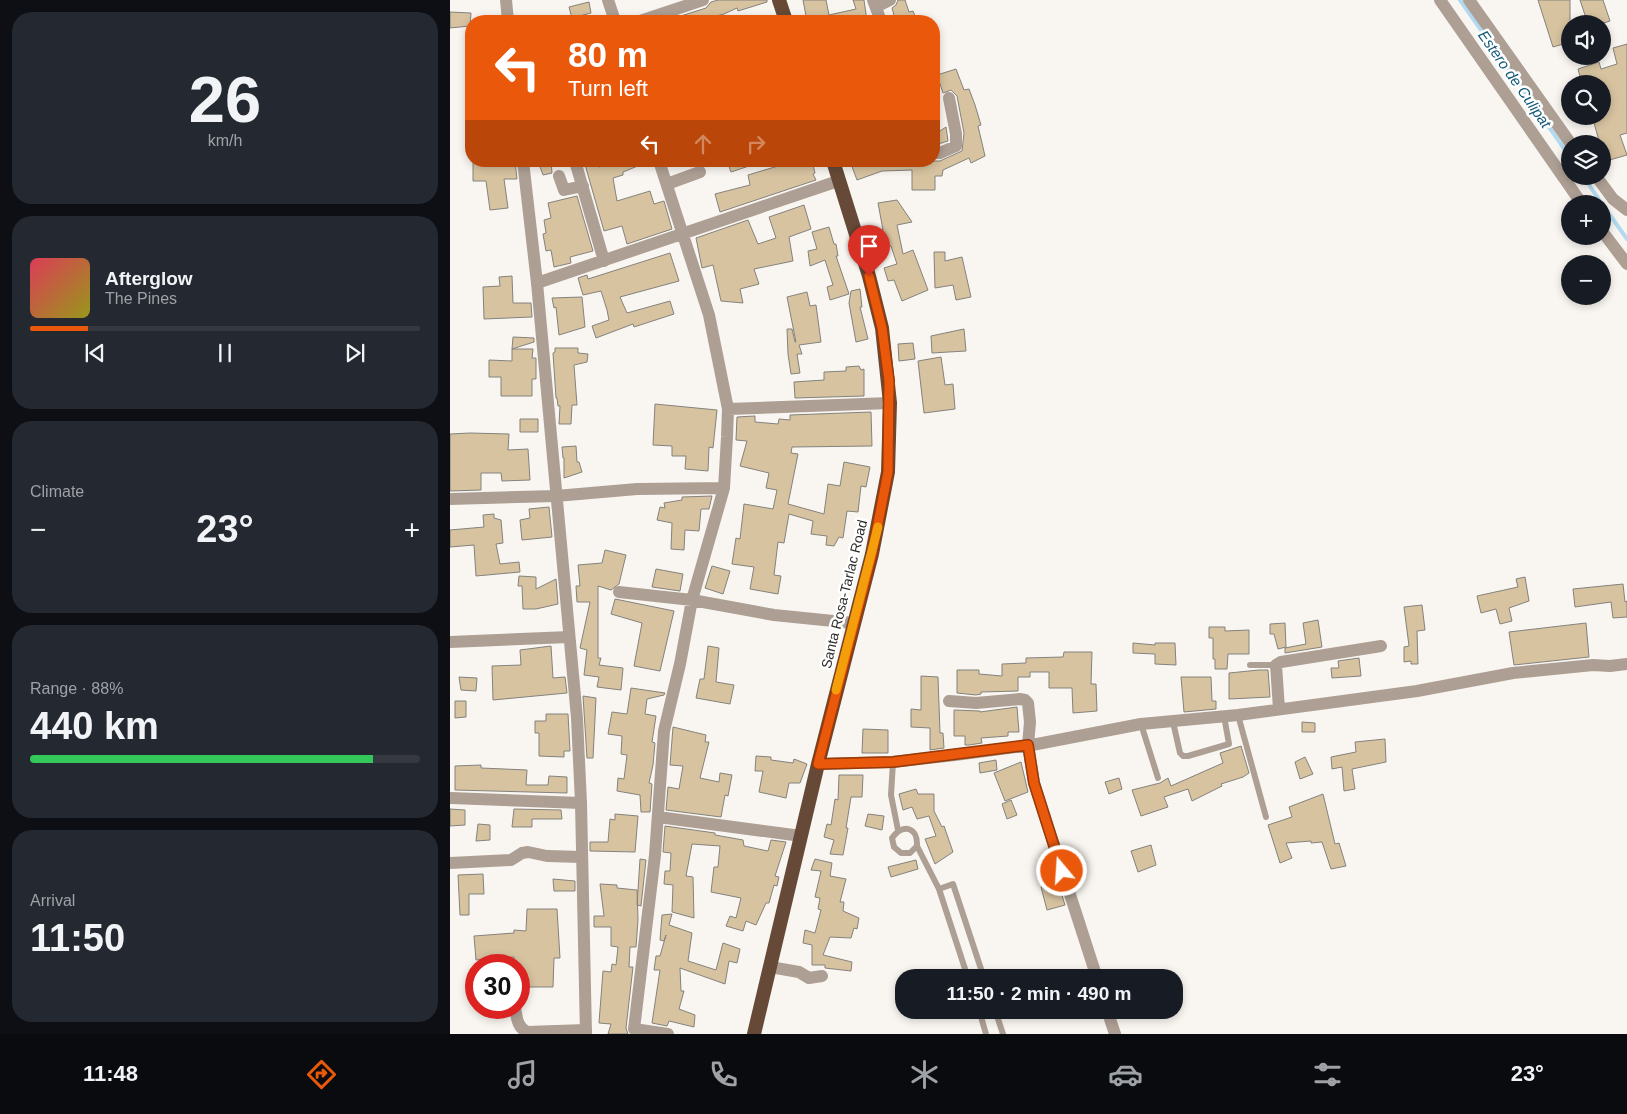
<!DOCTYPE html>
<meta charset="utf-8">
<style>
:root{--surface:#171b24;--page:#242831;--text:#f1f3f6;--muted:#9ea1a6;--line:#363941;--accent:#ea580c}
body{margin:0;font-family:Helvetica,sans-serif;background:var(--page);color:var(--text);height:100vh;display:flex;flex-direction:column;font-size:19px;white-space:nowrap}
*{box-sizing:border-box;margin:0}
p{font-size:16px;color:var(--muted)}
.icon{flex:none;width:28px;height:28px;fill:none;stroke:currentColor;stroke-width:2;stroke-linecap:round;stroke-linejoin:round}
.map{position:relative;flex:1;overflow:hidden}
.panel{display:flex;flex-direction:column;gap:12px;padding:12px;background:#0d0f14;width:450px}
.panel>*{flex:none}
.banner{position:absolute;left:15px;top:15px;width:475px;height:152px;border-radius:20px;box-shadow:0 2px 8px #0003;background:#ea580c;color:#fff;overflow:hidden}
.tools{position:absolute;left:1111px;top:15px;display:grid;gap:10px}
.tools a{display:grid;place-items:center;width:50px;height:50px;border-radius:50%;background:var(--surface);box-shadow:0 2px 8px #0003;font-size:25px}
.speed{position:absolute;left:15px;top:954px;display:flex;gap:10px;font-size:25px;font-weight:700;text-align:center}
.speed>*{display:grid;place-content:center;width:65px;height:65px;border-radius:50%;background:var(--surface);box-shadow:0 2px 8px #0003;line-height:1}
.speed .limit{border:8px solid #d22;background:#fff;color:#111}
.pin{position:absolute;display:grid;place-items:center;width:42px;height:42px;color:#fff;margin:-51px -21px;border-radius:50% 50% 50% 0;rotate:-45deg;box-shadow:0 0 5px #0007}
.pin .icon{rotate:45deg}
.me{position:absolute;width:55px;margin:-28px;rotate:342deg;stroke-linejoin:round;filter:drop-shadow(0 0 4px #0008)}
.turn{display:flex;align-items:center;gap:18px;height:105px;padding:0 20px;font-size:22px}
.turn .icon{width:65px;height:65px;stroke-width:2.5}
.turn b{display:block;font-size:35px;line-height:42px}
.lanes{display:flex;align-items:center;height:48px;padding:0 20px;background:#0003;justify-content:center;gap:25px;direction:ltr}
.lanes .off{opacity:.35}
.big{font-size:38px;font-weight:700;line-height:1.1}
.panel .widget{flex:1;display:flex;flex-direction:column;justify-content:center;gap:8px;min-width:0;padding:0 18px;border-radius:20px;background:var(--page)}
.panel .dial{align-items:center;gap:0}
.dial b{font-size:65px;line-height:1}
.song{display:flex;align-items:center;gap:15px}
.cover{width:60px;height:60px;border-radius:8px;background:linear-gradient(135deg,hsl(350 70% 55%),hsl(60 70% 35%))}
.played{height:5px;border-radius:2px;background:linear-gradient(90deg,var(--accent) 15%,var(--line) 15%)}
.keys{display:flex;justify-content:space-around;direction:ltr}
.heat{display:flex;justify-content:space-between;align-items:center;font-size:28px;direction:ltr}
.charge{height:8px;border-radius:4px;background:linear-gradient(90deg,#34c759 88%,var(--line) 0)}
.trip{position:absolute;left:445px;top:969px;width:288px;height:50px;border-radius:20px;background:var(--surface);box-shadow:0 2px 8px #0003;font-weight:700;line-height:50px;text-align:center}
.tabs{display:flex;height:80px;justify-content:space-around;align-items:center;background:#090b0e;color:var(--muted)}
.tabs .icon{width:35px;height:35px}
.tabs .active{color:var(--accent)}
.tabs b{font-size:22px;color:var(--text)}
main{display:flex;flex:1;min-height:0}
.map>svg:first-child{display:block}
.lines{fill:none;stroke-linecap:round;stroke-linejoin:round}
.stream{stroke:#b1daf0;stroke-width:4}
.building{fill:#d7c3a0;stroke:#84827d}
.service{stroke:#ae9f94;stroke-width:6}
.minor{stroke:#ae9f94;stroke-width:12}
.tertiary{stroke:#ae9f94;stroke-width:12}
.trunk{stroke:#664a37;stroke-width:14}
.route-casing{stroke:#983908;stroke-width:12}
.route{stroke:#ea580c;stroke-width:9}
.slow{stroke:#f59e0b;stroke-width:9}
.labels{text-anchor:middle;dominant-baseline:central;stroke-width:5;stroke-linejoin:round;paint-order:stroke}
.street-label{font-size:14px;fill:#2d2c2a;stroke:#fff}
.water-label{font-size:15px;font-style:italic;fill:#115877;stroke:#fff}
</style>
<main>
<section class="panel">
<div class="widget dial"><b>26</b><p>km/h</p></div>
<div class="widget">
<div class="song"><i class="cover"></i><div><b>Afterglow</b><p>The Pines</p></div></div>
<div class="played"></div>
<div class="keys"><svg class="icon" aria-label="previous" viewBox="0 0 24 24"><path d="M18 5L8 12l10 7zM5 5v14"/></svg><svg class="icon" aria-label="pause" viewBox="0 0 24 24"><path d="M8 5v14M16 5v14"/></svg><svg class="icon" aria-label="next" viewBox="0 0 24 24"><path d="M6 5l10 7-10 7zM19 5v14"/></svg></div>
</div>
<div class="widget"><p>Climate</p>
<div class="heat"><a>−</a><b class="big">23°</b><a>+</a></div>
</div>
<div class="widget"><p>Range · 88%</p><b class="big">440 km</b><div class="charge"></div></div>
<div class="widget"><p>Arrival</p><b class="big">11:50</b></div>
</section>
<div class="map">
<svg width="1177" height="1034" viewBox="0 0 1177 1034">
<rect width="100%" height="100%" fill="#f9f6f1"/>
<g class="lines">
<path class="stream" d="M1010 0 1120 157
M1133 176 1152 204
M1152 204 1177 239"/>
</g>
<path class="building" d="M268 0H317V2L288 11 287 8 274 14 258 18V16L244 21H215L256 8 261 2Z
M353 0H376L379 15 406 9 403 0H414L417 21H357Z
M448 0H455L459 12 463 11 467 21H440L445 19 442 8 446 5Z
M1088 0H1120V42L1103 47Z
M1130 0H1153L1160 21 1151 24H1138Z
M139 2 141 13 122 18 119 7Z
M0 12 21 13 20 26 0 28Z
M1177 44V133L1170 135 1177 155 1156 161 1152 144H1150L1142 116H1152V84H1132L1128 69 1149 62 1151 69 1167 64 1163 48Z
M506 69 514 90 519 89 525 105 531 125 528 126 535 156 521 163 519 158 493 170 492 176H485V190H462V170L432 171 407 180 400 161H490L512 151 514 133 507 96 501 90 493 93 487 75Z
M496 127 498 141 485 145 487 133Z
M23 161H65L67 179H54L58 208 40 210 36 181H23Z
M88 161H101L102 173 93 175Z
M134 161H147L149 167 171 161H200L173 172V175L163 178 167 201 200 191 204 204 214 201 222 229 177 244 172 226 154 231Z
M277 161H308V163L281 172Z
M337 161H362L365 173 363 174 366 180 270 212 265 194 300 185 298 175 338 163Z
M127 196 143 251 120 257 121 263 104 267 101 250 96 251 93 234 96 233 94 220 101 218 98 203Z
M447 200 462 222 447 225 453 254 463 250 478 290 452 301 444 280 438 281 434 268 447 264 441 246 431 248 428 230H433L428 203Z
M354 205 361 229 339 237 343 261 304 269 309 284 290 289 293 303 271 301 263 265 252 268 246 238 298 220 308 244 326 238 319 217Z
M379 227 384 244H386L388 256H386L399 294 380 300 377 287 383 285 375 260 360 266 358 251 367 249 362 232Z
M484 252H495V261L512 257 521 297 506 300 503 285 485 288Z
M220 253 229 281 170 297 177 313 220 301 224 314 184 327 183 324 146 338 142 326 159 320 157 310 151 291 133 295 128 278 137 275 138 279Z
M62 276 63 303H81L82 317 34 319 33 287 50 286 49 277Z
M410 289 412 307H410L418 339 406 342 399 303 401 291Z
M357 292 360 306 366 305 371 342 349 345 352 354H347L350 373 341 374 338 354 337 329H342L345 342H346L337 297Z
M132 297 135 327 109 335 106 307 104 308 102 298Z
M514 329 516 351 482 353 481 336Z
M63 337 84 338V342L62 349Z
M463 343 465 359 449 361 448 344Z
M105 348H128V353L138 354 137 362 124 365 127 405H122L121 424H109L110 406H108L107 398H106L103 353 105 352Z
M62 349H83L82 358H86V379H82V396H51V377H39V360L62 361Z
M491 357 495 385 503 384 505 409 474 413 468 361Z
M409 366 411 370 414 369V396L345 398 344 382 374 380V372L396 371V367Z
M205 404 267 410 263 448 259 447 258 471 235 469 236 456H222V446L203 445Z
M421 412 422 446 342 447 341 453 348 454 338 504 374 514 378 484 390 486 394 462 420 467 416 487 411 486 408 512 397 511 393 538 389 537 384 546 376 545 377 536 361 534 363 521 339 514 334 543 328 542 324 575 331 576 328 594 300 589 304 567 282 564 286 538 290 539 294 504 323 509 327 490 316 488 319 473 290 466 297 441 286 440 287 417 305 416V422L328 424 329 419 340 420V415Z
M70 419H88V432H70Z
M20 433 59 434 58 450 78 449 80 480 52 481 51 473H31V490L0 491V434Z
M126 446 127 462H129L132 472 114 478V458H113L112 447Z
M262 496 259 509H251L249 531 235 530 234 550 221 549 222 523 207 520 210 507 215 508 214 503 232 500V497Z
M99 507 102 537 72 540 70 520 80 518 79 509Z
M44 514V518L51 520 53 543 46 544 50 564 69 562 70 572 26 576 24 545 0 547V530L34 527 33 515Z
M155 550 176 555 169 584 161 590 148 586V658H151L149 665 173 668 171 690 147 687 149 677 134 675 137 650 130 648 140 602H127L126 586H130L128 565 152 563Z
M262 566 280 571 273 594 255 588Z
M206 569 233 574 230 591 202 587Z
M69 576 86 577V589L106 579 108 604 86 609H73L72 586H68Z
M1075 577 1079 601 1059 608 1062 621 1050 624 1046 609 1031 613 1027 596 1068 587 1066 579Z
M1173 584 1175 602 1177 601V617L1163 618 1161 602 1125 607 1123 589Z
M165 599 224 611 210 671 184 666 192 623 161 614Z
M972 605 975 630 967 631 968 664H961V661L954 662V647L959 646 954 607Z
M868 620 872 647 835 653V648L856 644 853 623Z
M835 623 836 647 828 649 824 634H820V624Z
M1136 623 1139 657 1064 665 1059 632Z
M759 627H775V631L799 630V654H778L777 669H765V659H763V638H759Z
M683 643 705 645V643H725L726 665 705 664V654L683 653Z
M101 646 103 678 115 677 117 693 43 700 42 666 71 665 70 650Z
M258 646 269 648 266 682 284 685 280 704 246 698 250 679H254Z
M614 652H642L641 684H646L647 711 623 713 622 688H599V672H580V677H568V691L531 692V694L526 695 507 693V670H529V674L552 676V664L576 663V658L613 657Z
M909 658 911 676 882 678 881 668H889L888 661Z
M809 670H818L820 697 779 699V673Z
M471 676 488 677 490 733H493L494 748 480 750V728L461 727V709L471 710Z
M9 677 27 678 26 691 11 690Z
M731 677H761L762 701H766V709L734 712Z
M181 688 215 693 214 695 197 699 195 714 206 716 202 742 205 743 203 765 199 783 202 784 200 812H191L190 795 167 791 168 778 174 779 177 755 171 754 172 736 158 734 162 712 177 714Z
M133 696 146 698 143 758H137Z
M5 701H16V717L5 718Z
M567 707 569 732H558V736L531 738 532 743 519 745H515V736H504V710L530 711V712Z
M96 714H118L120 751H114V757L89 756V733H85V721H96Z
M852 722 865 723V732H852Z
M223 727 256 735 255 742H259L250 778 269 782 270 773 282 775 278 796 275 795 271 817 216 810 218 787 229 789 233 766 220 765Z
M413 729 438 730V753H412Z
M935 739 936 762 902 769 905 789 894 791 892 767 882 769 881 757 906 752 905 742Z
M791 746 799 773 793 777 771 784 772 786 742 801 738 789 714 797 718 807 691 816 682 790 710 783 718 778 721 786 773 763 770 753Z
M306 756 321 757V760L343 763 344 759 357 764 350 783H339L336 798 309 792 313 771H305Z
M855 757 863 774 850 779 845 762Z
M546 760 547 770 530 773 529 763Z
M571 762 578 792 555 801 544 773Z
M31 765V768L77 770 76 785H98L99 776 117 777V793L5 790V766Z
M389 775H413L412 797H401L396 828H398L393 855 380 854 384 840 374 837 377 824 381 825 385 799 388 800Z
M669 778 672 789 659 794 655 782Z
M466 789 468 794H484V811L492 827 494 826 503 852 485 864 475 839 486 836 479 816 467 819 462 807 453 810 449 794Z
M873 794 885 844 889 843 896 866 881 869 872 842 861 843V841L836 843 842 858 830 863 818 825 842 817 839 807Z
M561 800 567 815 557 819 552 804Z
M0 809 15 810V825L0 826Z
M64 809 111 810 112 819H82V827H62Z
M165 814 188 816 185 852 140 851V842H158L160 819 165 820Z
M418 814 434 816 432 830 415 826Z
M28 824 40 825V840L26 841Z
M215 826 265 833V835L293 840 294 846 318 851 321 840 336 842 325 876 329 877 327 886 324 885 319 903H316L306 925 296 921 293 931 276 926 280 916 286 918 291 898 261 892 264 867H268L270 846 242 844 236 876 243 877 244 918 222 912 223 885 214 884 215 871H220L221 853 213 852Z
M701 845 706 865 688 872 681 851Z
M190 859 196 860 191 906 187 905Z
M365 859 382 863 380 876 396 879 390 902H394L393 911 409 918 407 929 404 928 401 938 380 937 373 955 402 962 401 971 375 968V965H362V945L353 943 355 930 365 933 371 910 368 909 370 898 365 897 371 871 361 870Z
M466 860 468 869 441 877 438 867Z
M33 874 34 894H19V915H10L8 875Z
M103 879 125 881V891H104Z
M608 883 615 905 597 910 591 887Z
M150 884 167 885V888L187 890 188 920 186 947H180L179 967H183L176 1028 178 1034H158L161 1024 149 1023 153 971 161 972 162 964 166 965 168 947 161 946V927H144V916H154Z
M77 909H107L110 958H104L103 987H69V965L67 961H64V957L26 960 24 936 64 933V930L76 931Z
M222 914 219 925 242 933 238 961 266 970 273 943 290 949 287 963 279 961 275 984 230 968 231 991H234L229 1009 245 1015 244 1027 219 1021 217 1026 202 1023 210 970H204L206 956H210L216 935 214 941 210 940 212 915Z"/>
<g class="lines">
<path class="service" d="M800 665H826
M788 715 816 817
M723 722 730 753 733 756H738L779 744 774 716
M691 724 708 778
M443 762 441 795 448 830
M467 846 460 853H451L444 847 442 838C453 823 468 827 467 846L489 889 518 978
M489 889 503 884 534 978
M529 1010 536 1034
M545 1010 553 1034"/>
<path class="minor" d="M158 0 165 21
M423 0 431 21
M990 0 1132 204
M1019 0 1121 144
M426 7 440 0
M190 21 253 0
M484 153H490L506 146V134L499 98
M125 161 154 261
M209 161 259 315 278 409 277 437 274 488 242 600 230 664 214 731 205 855 184 1029 218 1034
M109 176 114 190 133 186
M1146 176 1163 199 1177 210
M217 184 250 172
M1152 231 1177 264
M87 283 388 181
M278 409 440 403
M0 499 106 496 187 489 274 488
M169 592 242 600 324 615 403 623
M0 642 119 637
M499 701 526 703 570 699 575 700 578 703 580 722 578 745 584 783 647 978
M829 709 826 665 831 662 931 646
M368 764 443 762 505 755 582 745 691 724 788 715 967 691 1063 673 1143 665 1160 666 1177 664
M1 798 131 803
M208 817 351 836
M0 863 61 860 72 853 78 852 97 856 132 857
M320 967 349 972 359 978 372 976
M65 1008C67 1018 67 1027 77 1032L136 1030
M657 1010 665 1034"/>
<path class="tertiary" d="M56 0 58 21
M73 161 87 283 127 718 131 803 136 1034"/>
<path class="trunk" d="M329 0 336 21
M304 1034 368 764 422 554 438 472 440 403 432 328 419 276 383 161"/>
</g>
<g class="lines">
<g class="route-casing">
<path id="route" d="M419 276 432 328 439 381 438 472 422 554 368 764 443 762 578 745 584 783 612 871"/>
</g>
<use href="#route" class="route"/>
<path class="slow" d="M386 690 428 527"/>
</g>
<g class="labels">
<g class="street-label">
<text transform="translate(394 594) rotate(-76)">Santa Rosa-Tarlac Road</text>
</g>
<g class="water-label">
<text transform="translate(1065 79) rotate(55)">Estero de Culipat</text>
</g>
</g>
</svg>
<div class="tools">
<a><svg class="icon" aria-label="sound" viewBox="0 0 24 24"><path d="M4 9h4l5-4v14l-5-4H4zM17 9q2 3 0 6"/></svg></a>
<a><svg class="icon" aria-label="search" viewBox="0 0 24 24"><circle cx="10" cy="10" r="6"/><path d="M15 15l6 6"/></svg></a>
<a><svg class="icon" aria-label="layers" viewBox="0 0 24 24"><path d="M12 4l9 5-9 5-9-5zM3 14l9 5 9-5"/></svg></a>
<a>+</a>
<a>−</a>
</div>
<div class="speed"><div class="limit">30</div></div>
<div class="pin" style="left:419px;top:276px;background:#d93025"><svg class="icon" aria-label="arrive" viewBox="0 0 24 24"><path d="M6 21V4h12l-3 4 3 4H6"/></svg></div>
<svg class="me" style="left:612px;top:871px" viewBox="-20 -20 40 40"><circle r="17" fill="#ea580c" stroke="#fff" stroke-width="3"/><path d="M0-11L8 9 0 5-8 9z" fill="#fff"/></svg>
<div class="trip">11:50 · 2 min · 490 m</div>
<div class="banner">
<div class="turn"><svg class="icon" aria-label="left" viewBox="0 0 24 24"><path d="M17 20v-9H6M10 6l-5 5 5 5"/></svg><div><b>80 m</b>Turn left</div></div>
<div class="lanes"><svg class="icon" aria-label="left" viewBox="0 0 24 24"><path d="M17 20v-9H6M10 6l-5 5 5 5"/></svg><svg class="icon off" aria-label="ahead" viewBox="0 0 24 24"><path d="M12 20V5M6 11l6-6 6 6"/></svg><svg class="icon off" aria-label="right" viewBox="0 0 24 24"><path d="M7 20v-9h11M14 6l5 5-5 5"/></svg></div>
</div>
</div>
</main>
<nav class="tabs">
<b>11:48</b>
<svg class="icon active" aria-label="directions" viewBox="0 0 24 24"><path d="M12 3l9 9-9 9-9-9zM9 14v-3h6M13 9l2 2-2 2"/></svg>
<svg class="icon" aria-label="music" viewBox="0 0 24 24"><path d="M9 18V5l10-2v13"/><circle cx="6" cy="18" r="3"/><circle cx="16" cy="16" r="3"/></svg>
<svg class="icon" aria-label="phone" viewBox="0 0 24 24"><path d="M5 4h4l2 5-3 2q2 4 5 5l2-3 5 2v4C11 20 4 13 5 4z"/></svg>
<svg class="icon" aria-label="climate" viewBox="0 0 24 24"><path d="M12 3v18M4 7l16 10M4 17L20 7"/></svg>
<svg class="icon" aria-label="car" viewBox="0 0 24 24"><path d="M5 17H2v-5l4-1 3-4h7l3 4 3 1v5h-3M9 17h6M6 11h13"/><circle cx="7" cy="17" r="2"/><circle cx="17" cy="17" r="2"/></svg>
<svg class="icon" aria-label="filters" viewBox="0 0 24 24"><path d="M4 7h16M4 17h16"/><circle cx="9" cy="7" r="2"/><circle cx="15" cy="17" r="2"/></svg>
<b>23°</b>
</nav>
